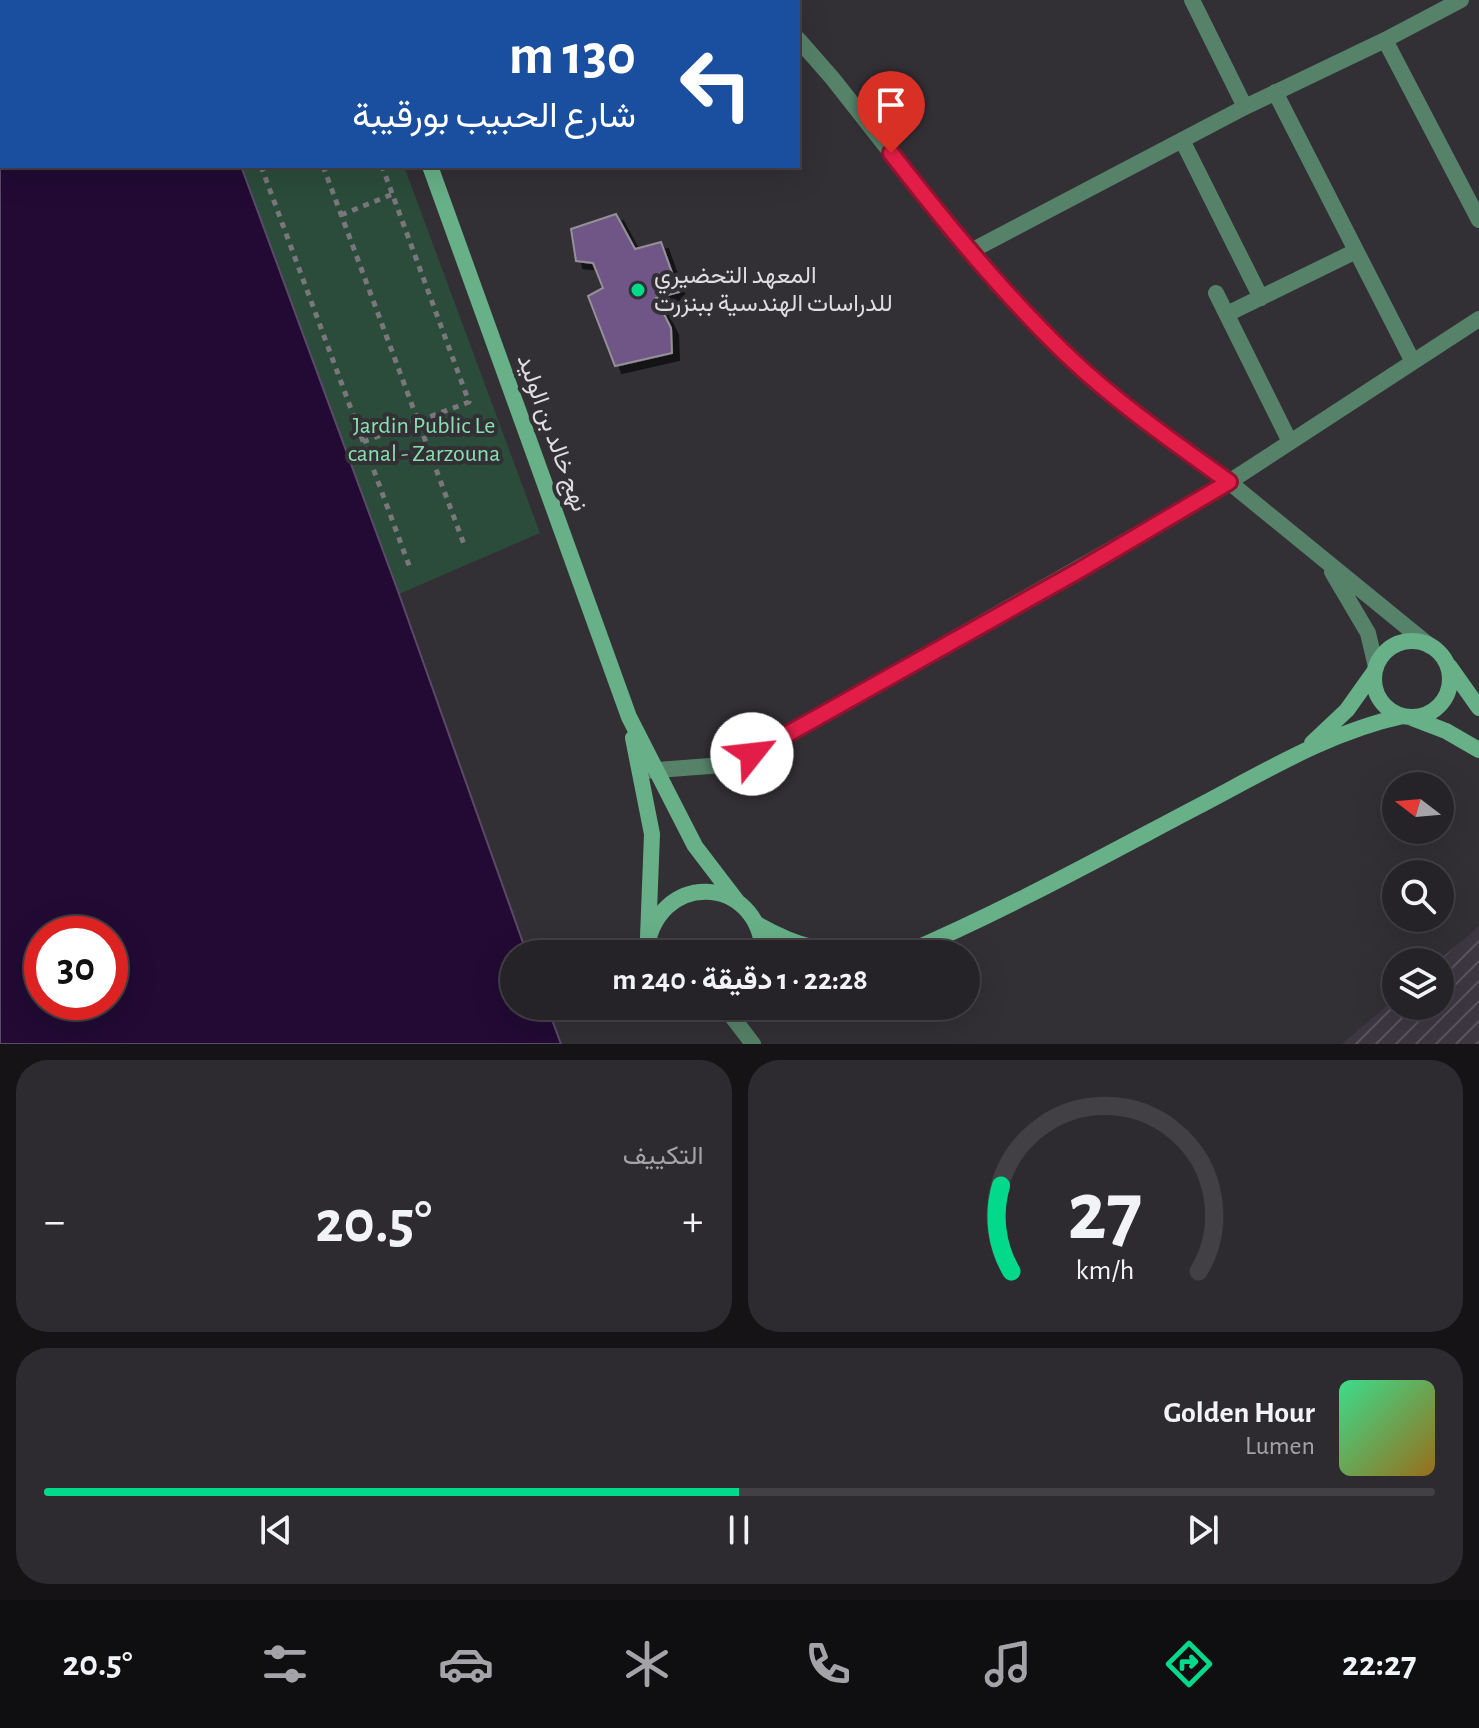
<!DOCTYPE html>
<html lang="ar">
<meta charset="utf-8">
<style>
:root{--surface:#262328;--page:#2e2b30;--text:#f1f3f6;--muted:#a4a4a8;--line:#424045;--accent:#03d98b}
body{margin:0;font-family:"Alegreya Sans",Vazirmatn,sans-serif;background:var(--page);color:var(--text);direction:rtl;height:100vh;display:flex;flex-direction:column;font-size:30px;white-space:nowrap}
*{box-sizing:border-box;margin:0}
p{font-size:26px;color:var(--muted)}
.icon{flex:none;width:44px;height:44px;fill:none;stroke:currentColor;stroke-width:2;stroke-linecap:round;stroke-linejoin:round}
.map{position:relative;height:1044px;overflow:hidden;direction:ltr}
.details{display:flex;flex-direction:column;gap:16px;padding:16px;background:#151316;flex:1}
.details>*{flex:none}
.guide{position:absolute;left:0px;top:0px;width:800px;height:168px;box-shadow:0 8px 32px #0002,0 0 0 2px var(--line);direction:rtl;background:#1a4fa0;color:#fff;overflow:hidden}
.needle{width:52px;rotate:286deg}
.buttons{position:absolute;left:1382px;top:772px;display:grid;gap:16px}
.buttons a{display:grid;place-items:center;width:72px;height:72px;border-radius:50%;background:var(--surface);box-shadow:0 8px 32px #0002,0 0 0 2px var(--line);font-size:40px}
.speed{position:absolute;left:24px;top:916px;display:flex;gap:16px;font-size:40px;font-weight:700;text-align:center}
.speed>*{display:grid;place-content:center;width:104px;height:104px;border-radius:50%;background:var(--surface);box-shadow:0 8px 32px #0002,0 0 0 2px var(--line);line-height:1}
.speed .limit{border:12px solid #d22;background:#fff;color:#111}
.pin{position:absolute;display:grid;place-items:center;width:68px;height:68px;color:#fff;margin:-82px -34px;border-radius:50% 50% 50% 0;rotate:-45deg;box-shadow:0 0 8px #0007}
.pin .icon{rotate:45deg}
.me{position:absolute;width:88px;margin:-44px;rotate:61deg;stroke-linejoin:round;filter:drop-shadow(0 0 6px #0008)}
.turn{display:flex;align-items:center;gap:28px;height:168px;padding:0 32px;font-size:36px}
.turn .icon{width:104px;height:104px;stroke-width:2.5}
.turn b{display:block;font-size:56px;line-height:68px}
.big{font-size:60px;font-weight:700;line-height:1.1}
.details .card{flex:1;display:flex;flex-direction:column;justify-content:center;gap:12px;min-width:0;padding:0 28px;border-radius:32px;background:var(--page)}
.details .dial{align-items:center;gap:0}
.dial svg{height:208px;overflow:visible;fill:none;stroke:var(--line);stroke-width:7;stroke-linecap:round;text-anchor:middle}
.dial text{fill:var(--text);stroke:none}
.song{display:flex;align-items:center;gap:24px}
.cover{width:96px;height:96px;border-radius:12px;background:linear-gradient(135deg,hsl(150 70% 55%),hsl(40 70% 35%))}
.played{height:8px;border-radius:4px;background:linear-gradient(90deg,var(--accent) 50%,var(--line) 50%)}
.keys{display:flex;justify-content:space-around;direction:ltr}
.heat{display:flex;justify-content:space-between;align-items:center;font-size:44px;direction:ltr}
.details .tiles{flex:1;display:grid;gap:16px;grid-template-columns:1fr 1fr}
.card:last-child{grid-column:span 2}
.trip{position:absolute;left:500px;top:940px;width:480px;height:80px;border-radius:40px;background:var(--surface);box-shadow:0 8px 32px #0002,0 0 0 2px var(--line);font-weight:700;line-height:80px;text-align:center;direction:rtl}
.dock{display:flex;height:128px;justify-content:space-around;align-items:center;background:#0f0e10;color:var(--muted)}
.dock .icon{width:56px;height:56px}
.dock .on{color:var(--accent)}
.dock b{font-size:36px;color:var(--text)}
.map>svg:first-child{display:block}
.industrial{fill:url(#industrial-furrows)}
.park{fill:#2b4c3a}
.water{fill:#220a34;stroke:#5b4968;stroke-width:2;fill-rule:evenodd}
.building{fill:#6f5686;stroke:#949097;stroke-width:2;filter:url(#shadow)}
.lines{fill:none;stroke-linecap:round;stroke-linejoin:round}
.path{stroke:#79767c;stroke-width:5;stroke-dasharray:6 6;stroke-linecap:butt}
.street{stroke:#568269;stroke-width:16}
.secondary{stroke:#67b088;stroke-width:16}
.route-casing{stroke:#92132f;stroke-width:20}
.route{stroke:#e11d48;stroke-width:14}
.poi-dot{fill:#03d98b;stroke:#322f35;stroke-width:3}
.labels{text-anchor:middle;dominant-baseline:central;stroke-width:8;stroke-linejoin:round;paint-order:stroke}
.poi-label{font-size:24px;fill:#dfdde1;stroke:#322f35;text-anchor:start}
.park-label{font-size:24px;fill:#88e0b0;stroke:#322f35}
.street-label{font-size:24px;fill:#dfdde1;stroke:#322f35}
</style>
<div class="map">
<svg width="1479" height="1044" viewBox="0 0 1479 1044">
<defs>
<pattern id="industrial-furrows" width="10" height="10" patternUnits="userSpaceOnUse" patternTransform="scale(2)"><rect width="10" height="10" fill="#3d3742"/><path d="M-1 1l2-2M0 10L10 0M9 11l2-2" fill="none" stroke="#59545d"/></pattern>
<filter id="shadow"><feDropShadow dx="7" dy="7" stdDeviation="0" flood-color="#0009"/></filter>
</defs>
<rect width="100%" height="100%" fill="#322f35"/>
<path class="industrial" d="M1479 926V1044H1342L1396 998V1006H1440V962H1437Z"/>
<path class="park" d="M241 166H404L540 533 399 594Z"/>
<path class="water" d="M0 0H174V2H2V166H241L399 594 527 954H514V1006H547L561 1044H0ZM42 934H110V1002H42Z"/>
<path class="building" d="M616 214 635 249 661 242 679 292 656 298 671 328 672 353 615 366 588 296 603 288 593 263 576 261 571 229Z"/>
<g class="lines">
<path class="path" d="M200 0 201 2
M286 0 287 2
M321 0 322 2
M246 2 248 0
M296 2 301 0
M261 166 410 568
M323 166 465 547
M341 215 393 194
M363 442 469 402 382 166"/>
<path class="street" d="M763 0 765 2
M1192 0 1245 107
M418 2 421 0
M798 39 833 79 969 252 1071 358 1145 422 1229 482 1430 646
M1385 40 1479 220
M1275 92 1413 362
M1182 140 1261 298
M969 252 1245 107 1385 40 1461 0
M1216 293 1290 442
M1227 314 1356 251
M1332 572 1368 633 1376 667
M644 771 723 765 752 754 1229 482 1479 319
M724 1006 753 1044"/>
<path class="secondary" d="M370 0 371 2
M430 166 629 717 695 846 737 901
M1374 679a38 38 0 1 1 76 0a38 38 0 1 1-76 0Z
M1450 667 1479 708
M1412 718 1446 731 1479 750
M633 738 652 834 648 937
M1312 743 1347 710 1374 672
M757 924C801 949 825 952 875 954
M646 954C654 869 760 873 763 954
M903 954C1004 911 1100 858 1197 807 1264 772 1329 732 1403 716
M687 1006 706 1009 723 1006"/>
</g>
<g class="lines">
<g class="route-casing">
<path id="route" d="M752 754 1078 571 1229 482C1175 443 1120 405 1071 359 1005 296 947 225 891 153"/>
</g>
<use href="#route" class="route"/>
</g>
<circle class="poi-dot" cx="638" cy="290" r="8"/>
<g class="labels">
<g class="poi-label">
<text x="654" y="276">المعهد التحضيري<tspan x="654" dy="28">للدراسات الهندسية ببنزرت</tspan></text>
</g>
<g class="park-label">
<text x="424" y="426">Jardin Public Le<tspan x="424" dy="28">canal - Zarzouna</tspan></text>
</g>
<g class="street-label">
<text transform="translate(552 433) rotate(70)">نهج خالد بن الوليد</text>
</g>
</g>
</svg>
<div class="buttons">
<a><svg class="needle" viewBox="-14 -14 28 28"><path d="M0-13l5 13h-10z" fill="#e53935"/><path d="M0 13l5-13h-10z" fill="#a4a4a8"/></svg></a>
<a><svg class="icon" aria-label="search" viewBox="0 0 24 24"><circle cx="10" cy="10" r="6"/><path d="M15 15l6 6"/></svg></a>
<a><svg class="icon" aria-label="layers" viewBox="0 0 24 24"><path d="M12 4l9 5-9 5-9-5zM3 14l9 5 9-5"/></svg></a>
</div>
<div class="speed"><div class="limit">30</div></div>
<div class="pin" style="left:891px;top:153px;background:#d93025"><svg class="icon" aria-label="arrive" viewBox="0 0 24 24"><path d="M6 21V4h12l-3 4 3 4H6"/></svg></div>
<svg class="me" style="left:752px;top:754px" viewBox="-20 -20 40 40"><circle r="19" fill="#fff"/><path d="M0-13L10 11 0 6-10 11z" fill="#e11d48"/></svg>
<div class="trip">22:28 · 1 دقيقة · 240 m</div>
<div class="guide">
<div class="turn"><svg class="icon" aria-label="left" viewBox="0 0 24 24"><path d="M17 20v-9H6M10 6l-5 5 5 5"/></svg><div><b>130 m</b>شارع الحبيب بورقيبة</div></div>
</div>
</div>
<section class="details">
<div class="tiles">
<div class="card dial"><svg viewBox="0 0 100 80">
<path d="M14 69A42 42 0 1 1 86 69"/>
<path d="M14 69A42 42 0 0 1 10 36" stroke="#03d98b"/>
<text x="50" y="56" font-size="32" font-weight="700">27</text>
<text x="50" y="72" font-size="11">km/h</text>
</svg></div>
<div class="card"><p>التكييف</p>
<div class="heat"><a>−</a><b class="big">20.5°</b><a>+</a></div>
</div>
<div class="card">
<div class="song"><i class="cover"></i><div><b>Golden Hour</b><p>Lumen</p></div></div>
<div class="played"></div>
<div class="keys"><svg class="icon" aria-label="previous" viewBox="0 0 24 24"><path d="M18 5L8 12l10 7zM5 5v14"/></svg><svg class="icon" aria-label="pause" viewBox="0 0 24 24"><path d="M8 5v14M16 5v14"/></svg><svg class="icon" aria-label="next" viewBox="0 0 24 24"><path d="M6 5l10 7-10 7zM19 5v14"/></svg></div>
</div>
</div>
</section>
<nav class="dock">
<b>22:27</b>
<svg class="icon on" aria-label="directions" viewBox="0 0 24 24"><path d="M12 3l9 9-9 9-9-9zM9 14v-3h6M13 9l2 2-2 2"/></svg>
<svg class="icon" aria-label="music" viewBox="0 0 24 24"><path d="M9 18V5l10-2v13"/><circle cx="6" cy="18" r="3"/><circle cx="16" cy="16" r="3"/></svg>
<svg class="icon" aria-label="phone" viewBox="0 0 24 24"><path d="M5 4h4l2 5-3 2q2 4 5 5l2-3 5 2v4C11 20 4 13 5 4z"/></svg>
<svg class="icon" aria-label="climate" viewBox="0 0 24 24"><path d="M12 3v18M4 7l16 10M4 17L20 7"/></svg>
<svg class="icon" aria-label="car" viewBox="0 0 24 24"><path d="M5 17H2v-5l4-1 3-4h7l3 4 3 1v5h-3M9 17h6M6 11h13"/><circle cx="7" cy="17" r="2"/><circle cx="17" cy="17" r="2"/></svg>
<svg class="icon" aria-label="filters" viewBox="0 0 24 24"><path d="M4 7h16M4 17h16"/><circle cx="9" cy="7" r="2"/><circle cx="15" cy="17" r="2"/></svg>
<b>20.5°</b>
</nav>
